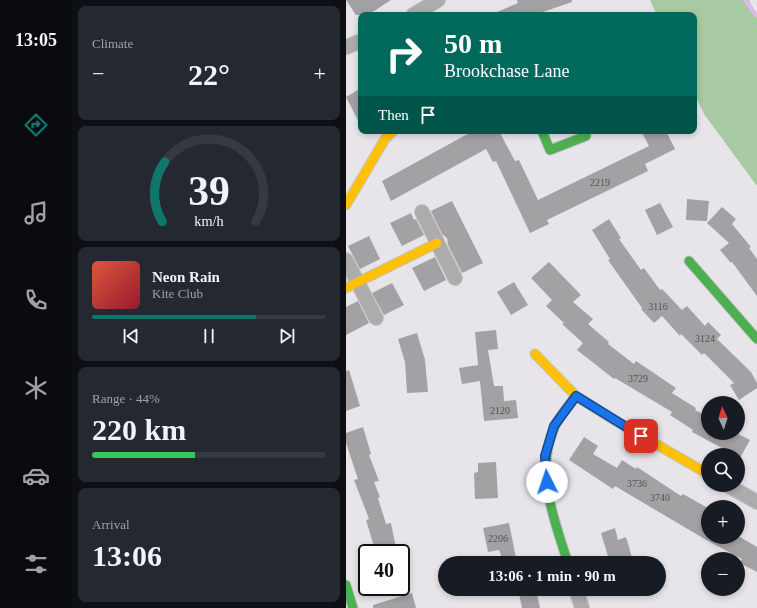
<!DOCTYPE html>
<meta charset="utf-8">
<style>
:root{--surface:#171b24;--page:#242831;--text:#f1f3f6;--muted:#9ea1a6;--line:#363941;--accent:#0f766e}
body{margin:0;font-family:"Times New Roman",serif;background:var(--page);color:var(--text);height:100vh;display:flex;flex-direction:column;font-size:15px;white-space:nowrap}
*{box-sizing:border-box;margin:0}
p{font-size:13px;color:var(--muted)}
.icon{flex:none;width:22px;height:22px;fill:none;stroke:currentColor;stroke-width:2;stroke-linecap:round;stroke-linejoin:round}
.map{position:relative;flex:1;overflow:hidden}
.sheet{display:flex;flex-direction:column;gap:6px;padding:6px;background:#0d0f14;width:274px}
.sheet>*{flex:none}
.hud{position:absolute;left:12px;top:12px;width:339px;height:122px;border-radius:8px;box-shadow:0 2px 6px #0003;background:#00695c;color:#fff;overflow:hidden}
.needle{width:26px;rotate:356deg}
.fabs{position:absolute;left:355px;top:396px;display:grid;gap:8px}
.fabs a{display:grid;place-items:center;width:44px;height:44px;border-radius:50%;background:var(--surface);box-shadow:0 2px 6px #0003;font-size:20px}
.speed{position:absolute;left:12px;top:544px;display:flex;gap:8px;font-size:20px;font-weight:700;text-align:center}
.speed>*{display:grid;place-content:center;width:52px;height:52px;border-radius:50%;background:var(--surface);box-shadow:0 2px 6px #0003;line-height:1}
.speed .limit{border:2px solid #111;border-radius:6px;background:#fff;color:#111}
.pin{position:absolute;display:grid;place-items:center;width:34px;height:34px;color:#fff;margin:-17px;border-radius:8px;box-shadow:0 2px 6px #0006}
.me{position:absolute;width:44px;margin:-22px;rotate:356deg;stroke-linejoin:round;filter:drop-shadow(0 0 3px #0008)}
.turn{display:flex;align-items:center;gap:14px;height:84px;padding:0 20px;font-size:18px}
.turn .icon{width:52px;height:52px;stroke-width:2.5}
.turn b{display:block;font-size:28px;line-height:34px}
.then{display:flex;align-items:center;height:38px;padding:0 20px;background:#0003;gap:8px;font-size:15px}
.big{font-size:30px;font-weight:700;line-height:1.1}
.sheet .card{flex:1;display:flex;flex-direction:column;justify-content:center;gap:6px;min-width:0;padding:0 14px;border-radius:8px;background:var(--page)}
.sheet .dial{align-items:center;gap:0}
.dial svg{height:104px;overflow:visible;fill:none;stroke:var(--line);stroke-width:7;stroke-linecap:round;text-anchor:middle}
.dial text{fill:var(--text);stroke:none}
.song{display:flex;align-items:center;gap:12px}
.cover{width:48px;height:48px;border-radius:6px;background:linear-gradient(135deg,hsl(10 70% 55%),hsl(350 70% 35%))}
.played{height:4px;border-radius:2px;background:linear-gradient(90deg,var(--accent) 70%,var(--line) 70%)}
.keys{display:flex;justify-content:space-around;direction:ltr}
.heat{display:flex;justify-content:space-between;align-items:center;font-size:22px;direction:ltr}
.charge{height:6px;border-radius:3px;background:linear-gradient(90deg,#34c759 44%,var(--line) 0)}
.trip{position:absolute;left:92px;top:556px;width:228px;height:40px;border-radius:20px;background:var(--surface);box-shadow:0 2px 6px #0003;font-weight:700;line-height:40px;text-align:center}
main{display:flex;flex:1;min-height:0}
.menu{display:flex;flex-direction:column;width:72px;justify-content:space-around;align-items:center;background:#090b0e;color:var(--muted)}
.menu .icon{width:28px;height:28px}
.menu .current{color:var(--accent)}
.menu b{font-size:18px;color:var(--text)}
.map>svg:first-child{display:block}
.forest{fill:#a8caa3}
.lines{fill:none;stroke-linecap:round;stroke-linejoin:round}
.stream{stroke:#e1b8ed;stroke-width:4}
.building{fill:#a3a1a4}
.street-casing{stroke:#c4c3c5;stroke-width:16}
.fast-casing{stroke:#c4c3c5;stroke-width:11}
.slow-casing{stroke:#c4c3c5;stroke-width:11}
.street{stroke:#acacac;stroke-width:14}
.fast{stroke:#4caf50;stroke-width:9}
.slow{stroke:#ffc107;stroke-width:9}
.route-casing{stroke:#114b97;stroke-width:10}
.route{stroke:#1a73e8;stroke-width:7}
.labels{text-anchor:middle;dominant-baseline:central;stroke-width:4;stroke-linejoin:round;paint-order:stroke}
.number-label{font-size:10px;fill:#545254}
</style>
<main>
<nav class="menu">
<b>13:05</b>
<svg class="icon current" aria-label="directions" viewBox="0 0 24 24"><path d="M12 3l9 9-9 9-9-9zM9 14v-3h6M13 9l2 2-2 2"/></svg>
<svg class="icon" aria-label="music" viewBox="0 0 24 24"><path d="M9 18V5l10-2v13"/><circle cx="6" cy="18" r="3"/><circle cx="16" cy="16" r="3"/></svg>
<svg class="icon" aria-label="phone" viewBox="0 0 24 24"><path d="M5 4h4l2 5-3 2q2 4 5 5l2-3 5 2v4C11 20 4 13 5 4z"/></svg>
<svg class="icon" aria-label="climate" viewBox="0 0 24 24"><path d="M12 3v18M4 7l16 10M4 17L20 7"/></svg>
<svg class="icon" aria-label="car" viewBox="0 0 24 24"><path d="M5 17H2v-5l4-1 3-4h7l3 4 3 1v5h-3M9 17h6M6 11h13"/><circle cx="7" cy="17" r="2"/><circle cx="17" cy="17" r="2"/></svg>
<svg class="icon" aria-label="filters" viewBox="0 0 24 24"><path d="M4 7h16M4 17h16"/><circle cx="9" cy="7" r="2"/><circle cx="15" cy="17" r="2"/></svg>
</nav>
<section class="sheet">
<div class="card"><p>Climate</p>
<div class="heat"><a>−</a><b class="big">22°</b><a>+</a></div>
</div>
<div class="card dial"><svg viewBox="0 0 100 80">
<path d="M14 69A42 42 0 1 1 86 69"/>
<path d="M14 69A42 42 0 0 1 16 23" stroke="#0f766e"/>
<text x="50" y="56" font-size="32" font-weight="700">39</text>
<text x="50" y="72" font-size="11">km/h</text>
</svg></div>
<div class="card">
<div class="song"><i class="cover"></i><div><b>Neon Rain</b><p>Kite Club</p></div></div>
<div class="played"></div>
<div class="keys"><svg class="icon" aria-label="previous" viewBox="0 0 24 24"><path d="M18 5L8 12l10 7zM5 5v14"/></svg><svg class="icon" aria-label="pause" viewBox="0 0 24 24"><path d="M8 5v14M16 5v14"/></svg><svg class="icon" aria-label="next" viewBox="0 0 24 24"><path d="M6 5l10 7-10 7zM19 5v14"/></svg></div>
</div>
<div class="card"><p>Range · 44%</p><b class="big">220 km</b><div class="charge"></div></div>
<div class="card"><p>Arrival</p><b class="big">13:06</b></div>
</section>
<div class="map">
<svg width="411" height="608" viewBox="0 0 411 608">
<rect width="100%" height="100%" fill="#e7e5e9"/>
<path class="forest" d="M304 0H403L411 16V186L358 114 348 92V15H311Z"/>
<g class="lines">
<path class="stream" d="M399 0 411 16"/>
</g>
<path class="building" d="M0 0H45L22 15H10Z
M171 0H226V2L188 15H144L172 3Z
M15 88V126L0 97Z
M127 131H153L169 161 173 160 192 200 303 146 295 131H320L329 149 299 164 302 171 201 220 203 224 184 233 150 161 147 162 140 149 45 201 36 181Z
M341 199 363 201 361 221 340 220Z
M106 201 137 263 116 273 102 245 101 238 96 234 85 211Z
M314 203 327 227 311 235 299 210Z
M376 207 390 219 386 224 405 247 403 248 411 259V296L386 262 385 263 374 250 383 243 361 223Z
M65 213 68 220 70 219 78 235 56 246 44 223Z
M263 219 275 238 273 239 295 270 298 268 314 290 316 289 336 310 341 306 359 326 362 322 375 335 371 339 405 372 411 383V388L393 400 384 385 388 383 358 353 356 355 335 334 334 336 316 316 308 323 295 309 296 308 262 260 264 259 246 230Z
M23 236 34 259 14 269 2 246Z
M89 257 100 280 78 291 66 268Z
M203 262 235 295 227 302 247 319 242 324 263 342 262 344 288 364 290 361 330 388 326 393 350 408 349 410 362 417V433H390L404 440 394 458 392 455H389L346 432 347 430 324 415 326 412 269 378 268 379 231 350 237 343 216 324 218 323 200 306 206 300 185 278Z
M168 282 182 305 165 315 151 292Z
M46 283 58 305 38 315 26 293Z
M12 301 23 323 0 335V307Z
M150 330 152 349 142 350 148 386H157L158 401 170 400 172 418 138 421 134 381 116 384 113 368 132 365 129 332Z
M71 333 79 360 82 392 61 393 59 362 52 339Z
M3 370 14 406 0 411V371Z
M17 427 25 454 23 455 33 481 28 482 34 497 32 498 40 524 45 523 51 553H30L20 520 23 519 8 480 12 479 0 443V433Z
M238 437 252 446 247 454 271 468 276 460 290 469 291 467 335 496 337 494 362 508V537H394L411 547V572L394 563 396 559 362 541 269 486 267 489 223 460Z
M150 462 152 498 129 499 128 473 132 472V463Z
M163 523 171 563H158L153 550 142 552 137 528Z
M269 528 272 540 280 537 287 561 281 563H264L255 533Z
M172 589H190L194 608H176Z
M66 593 70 608H27V605Z"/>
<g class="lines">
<g class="street-casing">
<path id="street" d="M67 15 92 0
M0 47 15 41
M76 212 109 278
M0 260 30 318
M381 485 411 502
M230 589 236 608"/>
</g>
<g class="fast-casing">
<path id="fast" d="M196 131 204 150 240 136 237 131
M343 261 411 339
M222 563C208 519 188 471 209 426 214 415 223 406 230 396
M0 585 7 608"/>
</g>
<g class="slow-casing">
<path id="slow" d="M0 205 39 139 47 131
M0 288 91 243
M189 354 230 396 268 420 362 474"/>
</g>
<use href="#street" class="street"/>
<use href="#fast" class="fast"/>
<use href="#slow" class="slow"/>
</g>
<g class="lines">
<g class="route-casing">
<path id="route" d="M201 482 199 456 208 426 230 396 295 436"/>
</g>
<use href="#route" class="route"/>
</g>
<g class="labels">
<g class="number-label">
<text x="254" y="182">2219</text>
<text x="312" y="306">3116</text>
<text x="359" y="338">3124</text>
<text x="292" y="378">3729</text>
<text x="154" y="410">2120</text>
<text x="291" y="483">3736</text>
<text x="314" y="497">3740</text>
<text x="152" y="538">2206</text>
</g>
</g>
</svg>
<div class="fabs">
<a><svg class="needle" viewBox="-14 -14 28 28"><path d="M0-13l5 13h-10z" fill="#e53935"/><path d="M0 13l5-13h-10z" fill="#9ea1a6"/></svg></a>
<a><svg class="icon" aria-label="search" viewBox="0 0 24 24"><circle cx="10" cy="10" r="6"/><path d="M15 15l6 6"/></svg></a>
<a>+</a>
<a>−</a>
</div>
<div class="speed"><div class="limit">40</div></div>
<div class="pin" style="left:295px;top:436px;background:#d93025"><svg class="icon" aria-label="arrive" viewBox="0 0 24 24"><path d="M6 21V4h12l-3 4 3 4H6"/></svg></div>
<svg class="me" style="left:201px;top:482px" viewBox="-20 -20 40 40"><circle r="19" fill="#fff"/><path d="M0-13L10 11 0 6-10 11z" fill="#1a73e8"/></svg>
<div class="trip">13:06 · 1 min · 90 m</div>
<div class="hud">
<div class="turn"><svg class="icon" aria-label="right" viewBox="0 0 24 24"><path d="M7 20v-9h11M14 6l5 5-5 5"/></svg><div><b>50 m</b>Brookchase Lane</div></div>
<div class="then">Then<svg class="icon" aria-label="arrive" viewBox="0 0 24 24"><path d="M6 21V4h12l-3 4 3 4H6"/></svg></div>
</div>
</div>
</main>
